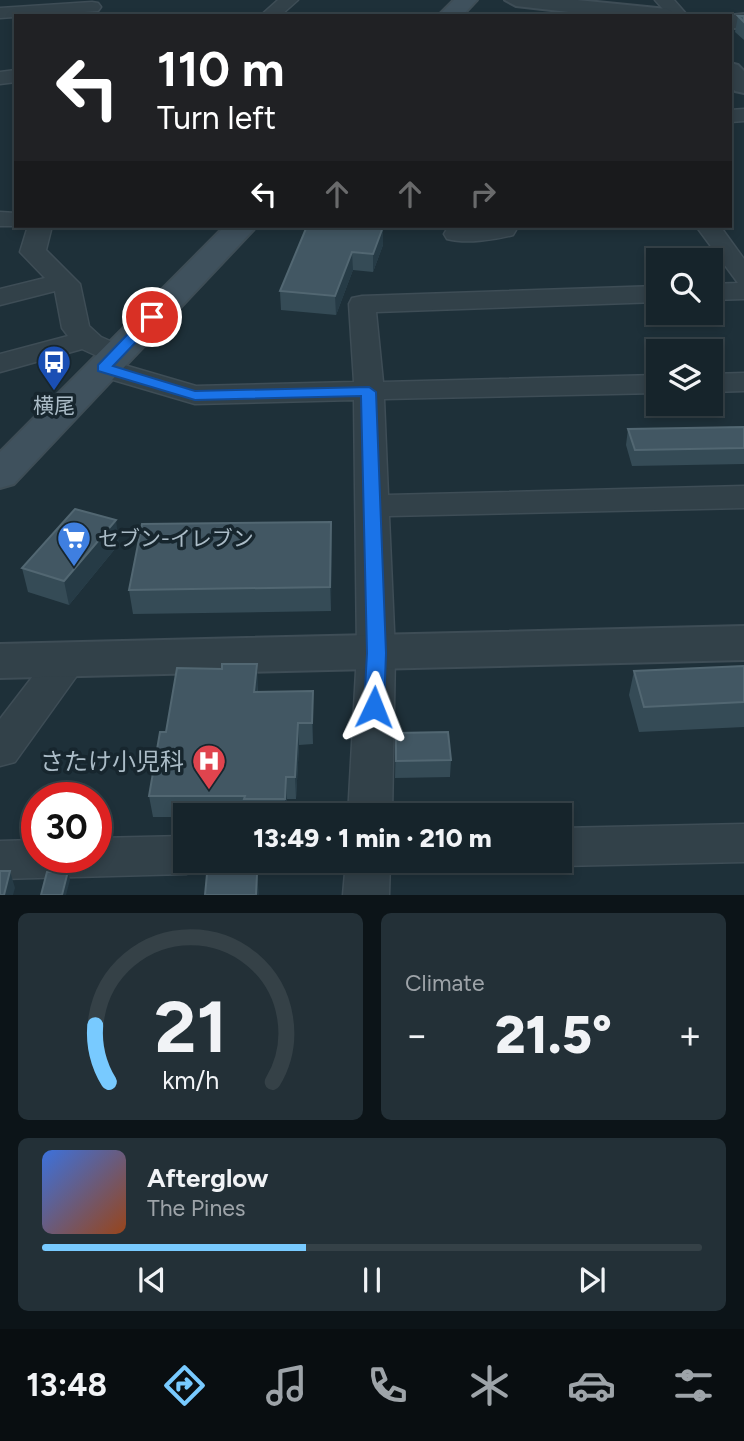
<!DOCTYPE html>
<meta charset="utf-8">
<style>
:root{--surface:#16242b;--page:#233037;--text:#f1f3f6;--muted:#9ea4a9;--line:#354147;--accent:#78caff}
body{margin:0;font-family:Figtree,"Noto Sans JP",sans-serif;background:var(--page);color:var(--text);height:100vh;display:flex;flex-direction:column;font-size:26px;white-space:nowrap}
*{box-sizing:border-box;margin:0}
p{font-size:23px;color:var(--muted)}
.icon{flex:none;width:38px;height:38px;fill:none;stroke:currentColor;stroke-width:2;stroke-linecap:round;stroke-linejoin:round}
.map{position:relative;height:895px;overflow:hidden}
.side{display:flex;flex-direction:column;gap:18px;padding:18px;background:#0c1418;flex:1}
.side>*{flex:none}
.hud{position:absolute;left:14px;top:14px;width:718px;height:214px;border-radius:0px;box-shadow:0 4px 10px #0003,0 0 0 2px var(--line);background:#202124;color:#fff;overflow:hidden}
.fabs{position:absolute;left:646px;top:248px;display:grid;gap:14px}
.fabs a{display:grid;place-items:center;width:77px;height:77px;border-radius:0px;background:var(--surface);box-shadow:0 4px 10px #0003,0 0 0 2px var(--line);font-size:35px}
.speed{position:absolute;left:21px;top:782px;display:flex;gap:14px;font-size:35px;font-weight:700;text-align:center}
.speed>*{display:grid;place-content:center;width:91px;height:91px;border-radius:50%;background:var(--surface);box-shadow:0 4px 10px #0003,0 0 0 2px var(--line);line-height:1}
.speed .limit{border:10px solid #d22;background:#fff;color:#111}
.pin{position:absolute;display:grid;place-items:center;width:60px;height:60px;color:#fff;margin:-30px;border:4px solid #fff;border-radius:50%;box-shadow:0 2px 7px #0007}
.me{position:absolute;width:77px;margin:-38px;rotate:2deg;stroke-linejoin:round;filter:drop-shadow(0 0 5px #0008)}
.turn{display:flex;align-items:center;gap:24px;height:147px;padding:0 28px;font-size:32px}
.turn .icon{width:91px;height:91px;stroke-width:2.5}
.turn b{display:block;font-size:49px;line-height:60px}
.lanes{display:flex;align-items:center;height:66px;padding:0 28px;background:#0003;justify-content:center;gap:35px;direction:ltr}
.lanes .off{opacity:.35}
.big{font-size:52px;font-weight:800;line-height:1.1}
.side .widget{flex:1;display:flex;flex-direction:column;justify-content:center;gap:10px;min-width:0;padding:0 24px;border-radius:10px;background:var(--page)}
.side .dial{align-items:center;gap:0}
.dial svg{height:182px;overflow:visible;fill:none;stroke:var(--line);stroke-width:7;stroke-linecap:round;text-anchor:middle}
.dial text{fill:var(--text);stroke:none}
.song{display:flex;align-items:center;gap:21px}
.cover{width:84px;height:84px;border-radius:10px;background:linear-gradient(135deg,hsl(220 70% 55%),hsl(20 70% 35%))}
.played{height:7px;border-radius:4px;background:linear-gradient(90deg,var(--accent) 40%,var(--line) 40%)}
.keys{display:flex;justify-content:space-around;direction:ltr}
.heat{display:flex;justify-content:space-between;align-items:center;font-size:38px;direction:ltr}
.side .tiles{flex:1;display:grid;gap:18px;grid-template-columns:1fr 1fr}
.widget:last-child{grid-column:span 2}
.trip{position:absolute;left:173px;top:803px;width:399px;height:70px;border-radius:0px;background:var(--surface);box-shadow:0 4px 10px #0003,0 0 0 2px var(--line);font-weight:800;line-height:70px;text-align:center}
.dock{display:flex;height:112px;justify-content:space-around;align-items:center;background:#090e11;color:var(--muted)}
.dock .icon{width:49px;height:49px}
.dock .active{color:var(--accent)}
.dock b{font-size:32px;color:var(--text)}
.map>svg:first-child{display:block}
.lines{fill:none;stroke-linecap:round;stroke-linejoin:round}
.minor-casing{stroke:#3e4d56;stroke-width:3}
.tertiary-casing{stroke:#3e4d56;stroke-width:4}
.secondary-casing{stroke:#3e4d56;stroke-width:4}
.minor{fill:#324149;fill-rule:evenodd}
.tertiary{fill:#324149;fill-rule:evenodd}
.secondary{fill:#3f515d;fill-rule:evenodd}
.wall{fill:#354b56}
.shaded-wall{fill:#263b46}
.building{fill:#425763;stroke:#526772;stroke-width:2}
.route{fill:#1a73e8;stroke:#114b97;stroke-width:2}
.labels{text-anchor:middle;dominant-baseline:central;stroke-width:7;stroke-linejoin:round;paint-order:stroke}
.poi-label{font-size:21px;fill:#abbcc7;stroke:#17262e}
.near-poi-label{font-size:24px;fill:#abbcc7;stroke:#17262e;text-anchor:end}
</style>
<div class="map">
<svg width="744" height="895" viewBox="0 0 744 895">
<rect width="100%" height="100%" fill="#1e3039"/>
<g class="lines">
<g class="minor-casing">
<path id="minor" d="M278 0H298L280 16H260Z
M655 0H674L688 16H669Z
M92 2 98 3 101 7 98 11 0 18V8Z
M16 70V82L0 84V72Z
M744 109V121L730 122V110Z
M0 212 16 213V226H22H0Z
M28 226H52L46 250 80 284 89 326 101 337 126 348 130 354 126 360 114 362 196 386 354 382 349 304 352 298 362 296 658 286V302L376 312 383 382 658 375V393L384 399 388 495 744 486V508L389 516 395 653 392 816H348L357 653 354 400 195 404 93 374 89 368 93 362 106 360 82 349 0 372V354L68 336 62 328 55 291 0 305V289L45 278 20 252Z
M514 226 516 230 513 235C494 240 466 244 447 239L444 234 447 229 456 227Z
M696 226H720L744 259V299L710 300V284L738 283Z
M744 373V391L710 392V374Z
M67 646 81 650 86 660 81 670 15 762 0 766V719L53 650Z
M744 824V862L560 866 546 861H560V828Z
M186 836V861H205L202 869 186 874 0 879V841L37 840V858H96V838Z
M346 861H390L389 895H343Z"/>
</g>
<g class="tertiary-casing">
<path id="tertiary" d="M505 0H577L667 9 678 16H604L516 6Z
M744 14V28H730V16H725Z
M730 63 738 65 744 71V93L735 91 730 85Z
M744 626V660L0 678V644Z"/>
</g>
<g class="secondary-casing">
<path id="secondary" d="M454 0H477L462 16H438Z
M225 226H257L14 484 0 488V452Z"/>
</g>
<use href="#minor" class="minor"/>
<use href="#tertiary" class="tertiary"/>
<use href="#secondary" class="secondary"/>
</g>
<path class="wall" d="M738 16H744V40L735 32Z
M307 226 383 245 373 272 353 270 336 315 281 310 280 291Z
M744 427V464L632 466 626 445 628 429Z
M331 522V611L133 614 129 590Z
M119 544 69 605 28 592 22 568Z
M744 666V727L639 732 629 695 634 671Z
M258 685V692L313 712V744L299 745 296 799H287L286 816H186V817H153L149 796 166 732Z
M396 733 451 760 450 777 395 778Z"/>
<path class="shaded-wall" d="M383 227V245L373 272V254Z
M352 252 353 270 336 315 335 296Z
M116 520 119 544 69 605 64 581Z
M331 522 332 546 331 611 330 587Z
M257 664 258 685 256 713 254 692Z
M313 691V744L312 723Z
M298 723 299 745 296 799 295 777Z
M286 777 287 799 286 816 285 799Z
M10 871 15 888 13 895H4Z
M68 871 70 880 66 895H62Z
M257 874 259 895H256Z"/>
<path class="building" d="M738 16H744V22Z
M307 226H370L383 227 373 254 352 252 335 296 280 291Z
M744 427V448L635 450 628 429Z
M75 509 116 520 64 581 22 568Z
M331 522 330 587 129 590 142 524Z
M222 664H257L254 692 313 691 312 723H298L295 777H286L285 799H244L245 796H149L160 732H166L177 668 222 669Z
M744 666V702L644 707 634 671Z
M448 732 451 760 396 761V733Z
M0 871H10L4 895H0Z
M68 871 62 895H41L47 872Z
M207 874H257L256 895H205Z"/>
<path class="route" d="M152 313 157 314V320L113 366 195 391 369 387 376 392 386 653 384 707 381 713H367L364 707 367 653 361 396 195 400 98 371V365L147 314Z"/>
<defs>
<g id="bus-pin" transform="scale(1.75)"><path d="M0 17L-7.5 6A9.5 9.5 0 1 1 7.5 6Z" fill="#1a4fb4" stroke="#17262e"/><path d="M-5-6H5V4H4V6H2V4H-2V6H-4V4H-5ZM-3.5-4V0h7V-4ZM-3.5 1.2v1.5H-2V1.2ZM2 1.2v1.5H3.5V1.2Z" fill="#fff"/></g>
<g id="supermarket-pin" transform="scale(1.75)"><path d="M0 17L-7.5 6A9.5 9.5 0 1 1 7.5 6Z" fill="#3f7fe0" stroke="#17262e"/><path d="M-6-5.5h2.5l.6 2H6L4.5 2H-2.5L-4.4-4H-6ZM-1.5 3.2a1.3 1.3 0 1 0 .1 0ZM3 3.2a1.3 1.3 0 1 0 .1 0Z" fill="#fff"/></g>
<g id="hospital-pin" transform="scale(1.75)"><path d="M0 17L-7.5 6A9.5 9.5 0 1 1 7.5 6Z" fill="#e0444e" stroke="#17262e"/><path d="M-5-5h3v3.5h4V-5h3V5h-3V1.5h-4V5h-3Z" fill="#fff"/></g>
</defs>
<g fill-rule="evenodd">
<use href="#bus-pin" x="54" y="362"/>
<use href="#supermarket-pin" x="74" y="538"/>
<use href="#hospital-pin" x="209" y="761"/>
</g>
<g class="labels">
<g class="poi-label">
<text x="54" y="405">横尾</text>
<text x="98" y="538" text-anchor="start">セブン-イレブン</text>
</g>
<g class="near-poi-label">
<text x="184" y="761">さたけ小児科</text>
</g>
</g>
</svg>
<div class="fabs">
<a><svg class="icon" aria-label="search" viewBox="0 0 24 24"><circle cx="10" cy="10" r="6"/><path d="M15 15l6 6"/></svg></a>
<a><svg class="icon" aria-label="layers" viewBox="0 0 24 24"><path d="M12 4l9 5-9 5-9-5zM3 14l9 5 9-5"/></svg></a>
</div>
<div class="speed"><div class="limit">30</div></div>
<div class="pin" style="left:152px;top:317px;background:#d93025"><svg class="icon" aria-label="arrive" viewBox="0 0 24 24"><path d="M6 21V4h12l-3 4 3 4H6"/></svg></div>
<svg class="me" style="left:374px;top:707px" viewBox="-20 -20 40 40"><path d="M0-17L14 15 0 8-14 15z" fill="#1a73e8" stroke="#fff" stroke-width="4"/></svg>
<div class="trip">13:49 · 1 min · 210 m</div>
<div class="hud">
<div class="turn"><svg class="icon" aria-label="left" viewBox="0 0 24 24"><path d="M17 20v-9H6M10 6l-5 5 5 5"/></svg><div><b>110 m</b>Turn left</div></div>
<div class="lanes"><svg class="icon" aria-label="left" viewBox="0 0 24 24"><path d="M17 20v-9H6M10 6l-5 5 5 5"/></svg><svg class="icon off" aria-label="ahead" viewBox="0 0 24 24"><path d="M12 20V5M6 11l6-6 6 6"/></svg><svg class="icon off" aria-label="ahead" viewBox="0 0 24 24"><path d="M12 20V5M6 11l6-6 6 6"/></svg><svg class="icon off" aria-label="right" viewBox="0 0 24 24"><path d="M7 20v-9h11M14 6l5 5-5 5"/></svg></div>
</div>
</div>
<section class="side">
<div class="tiles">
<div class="widget dial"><svg viewBox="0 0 100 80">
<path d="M14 69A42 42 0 1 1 86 69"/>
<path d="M14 69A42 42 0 0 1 8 44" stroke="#78caff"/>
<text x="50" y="56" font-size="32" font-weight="700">21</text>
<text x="50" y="72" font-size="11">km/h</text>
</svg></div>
<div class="widget"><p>Climate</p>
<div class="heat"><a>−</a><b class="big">21.5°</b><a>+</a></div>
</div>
<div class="widget">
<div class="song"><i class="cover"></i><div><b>Afterglow</b><p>The Pines</p></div></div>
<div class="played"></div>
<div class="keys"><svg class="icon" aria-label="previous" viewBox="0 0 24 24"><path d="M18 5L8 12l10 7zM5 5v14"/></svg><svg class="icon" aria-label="pause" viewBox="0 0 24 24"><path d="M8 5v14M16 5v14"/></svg><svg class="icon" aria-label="next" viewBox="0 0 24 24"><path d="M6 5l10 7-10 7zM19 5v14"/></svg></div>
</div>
</div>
</section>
<nav class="dock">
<b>13:48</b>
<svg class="icon active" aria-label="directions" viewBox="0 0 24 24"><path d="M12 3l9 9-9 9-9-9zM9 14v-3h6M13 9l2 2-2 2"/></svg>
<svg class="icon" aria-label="music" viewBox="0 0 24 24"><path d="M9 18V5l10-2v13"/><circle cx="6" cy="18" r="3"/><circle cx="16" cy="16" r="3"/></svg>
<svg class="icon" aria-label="phone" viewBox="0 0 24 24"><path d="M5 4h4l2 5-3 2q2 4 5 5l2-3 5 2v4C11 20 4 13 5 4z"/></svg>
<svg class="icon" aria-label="climate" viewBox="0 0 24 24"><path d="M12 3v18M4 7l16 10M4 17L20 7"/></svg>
<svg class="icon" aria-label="car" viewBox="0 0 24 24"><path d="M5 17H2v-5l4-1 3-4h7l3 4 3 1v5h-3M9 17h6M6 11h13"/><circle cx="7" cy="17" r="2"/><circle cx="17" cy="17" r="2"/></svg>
<svg class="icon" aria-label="filters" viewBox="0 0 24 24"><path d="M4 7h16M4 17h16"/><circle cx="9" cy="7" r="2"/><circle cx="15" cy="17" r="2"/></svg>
</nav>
